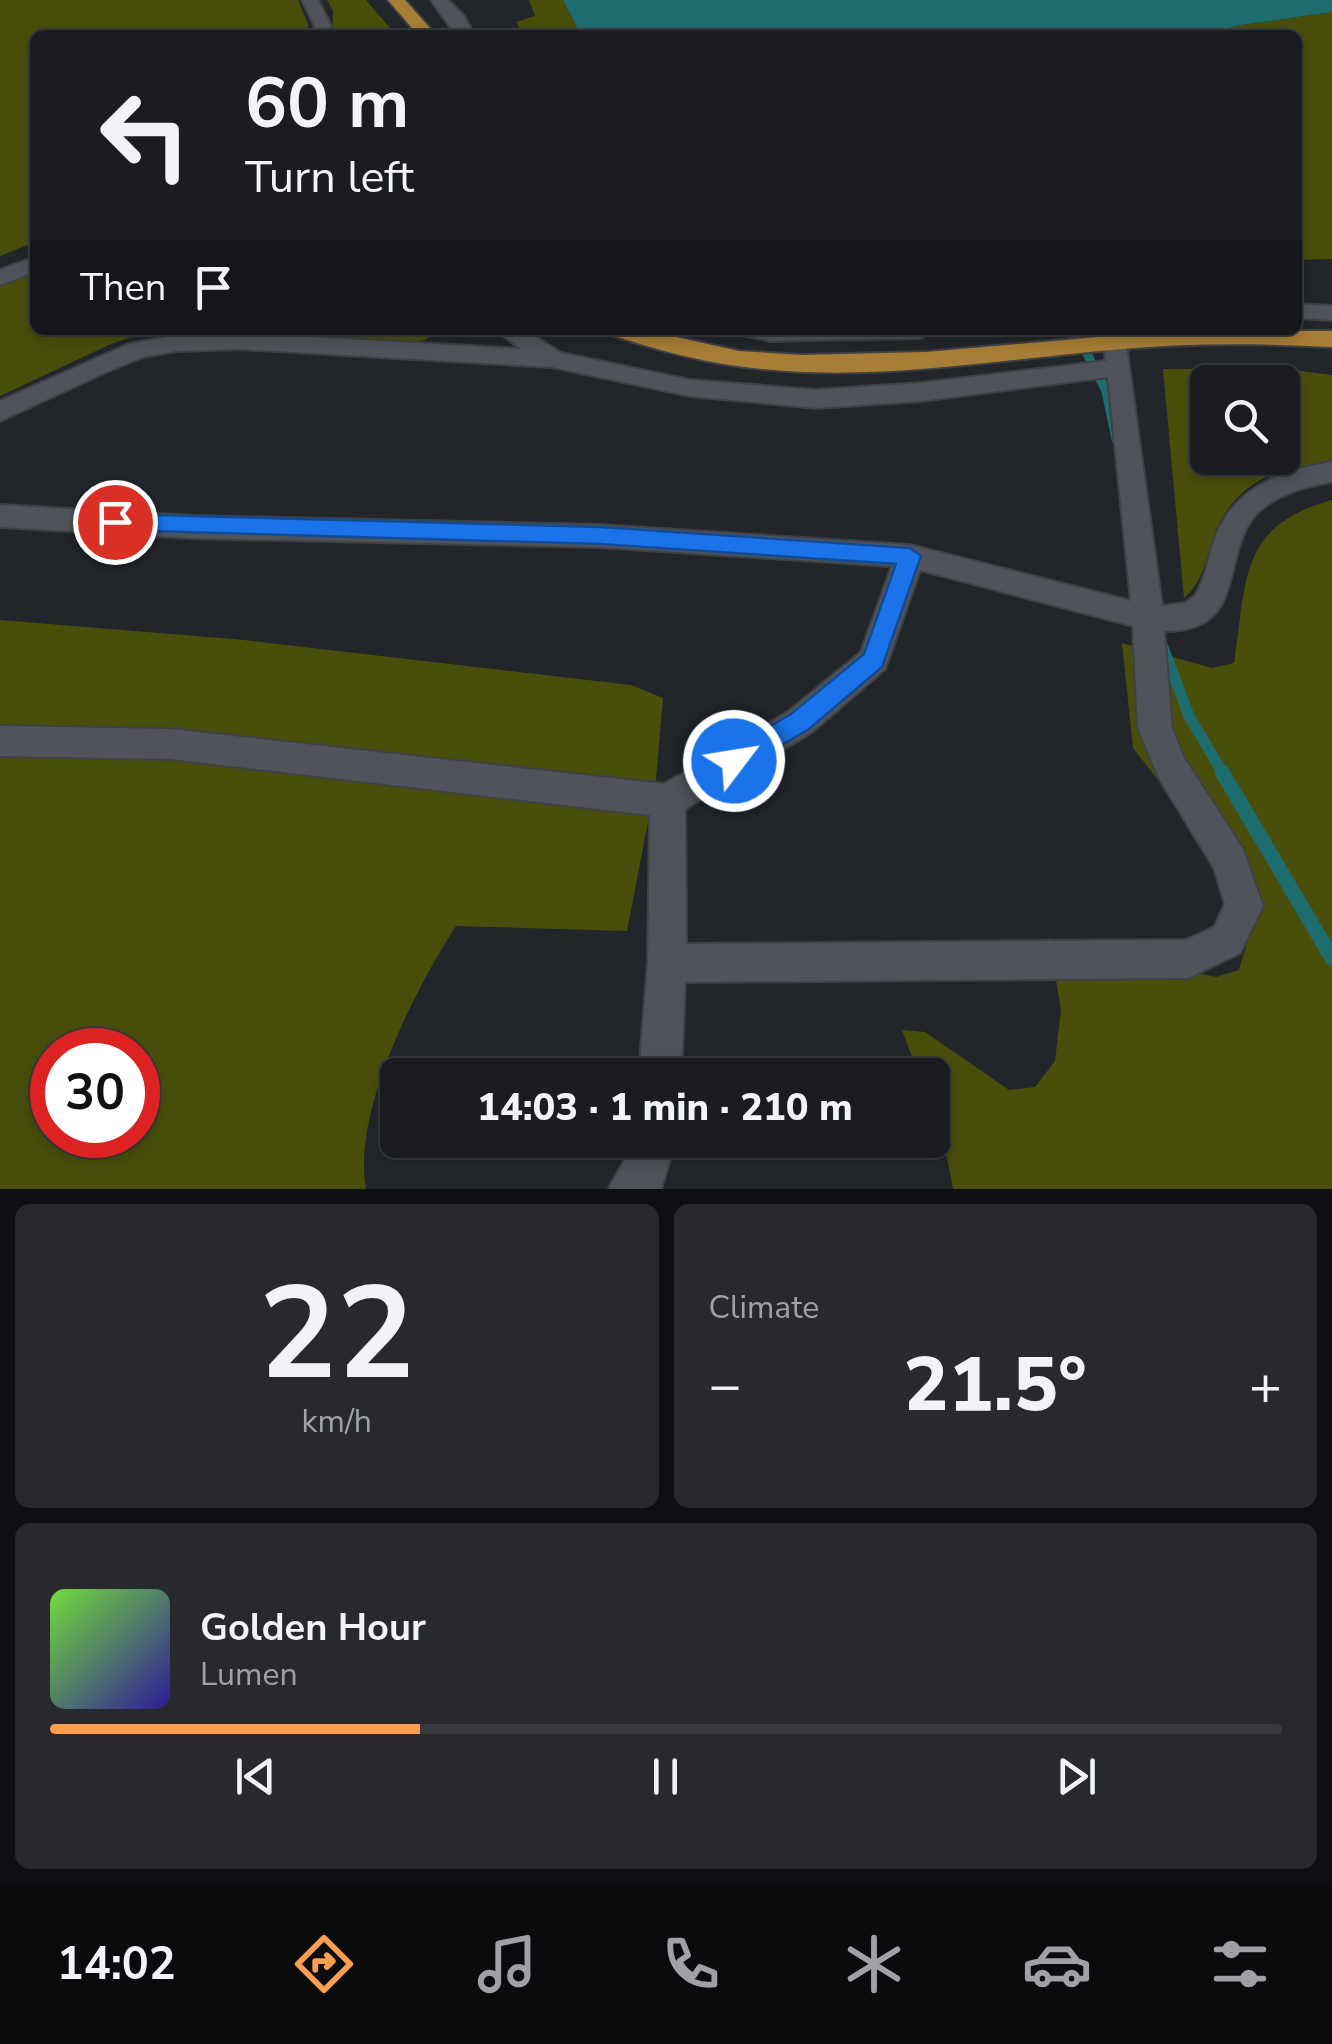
<!DOCTYPE html>
<meta charset="utf-8">
<style>
:root{--surface:#1a1c20;--page:#27292d;--text:#f1f3f6;--muted:#9fa1a5;--line:#383a3e;--accent:#fb9e50}
body{margin:0;font-family:"Nunito Sans",sans-serif;background:var(--page);color:var(--text);height:100vh;display:flex;flex-direction:column;font-size:38px;white-space:nowrap}
*{box-sizing:border-box;margin:0}
p{font-size:32px;color:var(--muted)}
.icon{flex:none;width:55px;height:55px;fill:none;stroke:currentColor;stroke-width:2;stroke-linecap:round;stroke-linejoin:round}
.map{position:relative;height:1189px;overflow:hidden}
.side{display:flex;flex-direction:column;gap:15px;padding:15px;background:#0e0f12;flex:1}
.side>*{flex:none}
.hud{position:absolute;left:30px;top:30px;width:1272px;height:305px;border-radius:15px;box-shadow:0 5px 15px #0003,0 0 0 2px var(--line);background:#1a1c20;color:var(--text);overflow:hidden}
.fabs{position:absolute;left:1190px;top:365px;display:grid;gap:20px}
.fabs a{display:grid;place-items:center;width:110px;height:110px;border-radius:15px;background:var(--surface);box-shadow:0 5px 15px #0003,0 0 0 2px var(--line);font-size:50px}
.speed{position:absolute;left:30px;top:1028px;display:flex;gap:20px;font-size:50px;font-weight:700;text-align:center}
.speed>*{display:grid;place-content:center;width:130px;height:130px;border-radius:50%;background:var(--surface);box-shadow:0 5px 15px #0003,0 0 0 2px var(--line);line-height:1}
.speed .limit{border:15px solid #d22;background:#fff;color:#111}
.pin{position:absolute;display:grid;place-items:center;width:85px;height:85px;color:#fff;margin:-42px;border:5px solid #fff;border-radius:50%;box-shadow:0 2px 10px #0007}
.me{position:absolute;width:110px;margin:-55px;rotate:59deg;stroke-linejoin:round;filter:drop-shadow(0 0 8px #0008)}
.turn{display:flex;align-items:center;gap:35px;height:210px;padding:0 50px;font-size:45px}
.turn .icon{width:130px;height:130px;stroke-width:2.5}
.turn b{display:block;font-size:70px;line-height:85px}
.then{display:flex;align-items:center;height:95px;padding:0 50px;background:#0003;gap:20px;font-size:38px}
.big{font-size:75px;font-weight:800;line-height:1.1}
.side .card{flex:1;display:flex;flex-direction:column;justify-content:center;gap:15px;min-width:0;padding:0 35px;border-radius:15px;background:var(--page)}
.side .dial{align-items:center;gap:0}
.dial b{font-size:130px;line-height:1}
.song{display:flex;align-items:center;gap:30px}
.cover{width:120px;height:120px;border-radius:15px;background:linear-gradient(135deg,hsl(100 70% 55%),hsl(250 70% 35%))}
.played{height:10px;border-radius:5px;background:linear-gradient(90deg,var(--accent) 30%,var(--line) 30%)}
.keys{display:flex;justify-content:space-around;direction:ltr}
.heat{display:flex;justify-content:space-between;align-items:center;font-size:55px;direction:ltr}
.side .tiles{flex:1;display:grid;gap:15px;grid-template-columns:1fr 1fr}
.card:last-child{grid-column:span 2}
.trip{position:absolute;left:380px;top:1058px;width:570px;height:100px;border-radius:15px;background:var(--surface);box-shadow:0 5px 15px #0003,0 0 0 2px var(--line);font-weight:800;line-height:100px;text-align:center}
.menu{display:flex;height:160px;justify-content:space-around;align-items:center;background:#0a0b0d;color:var(--muted)}
.menu .icon{width:70px;height:70px}
.menu .active{color:var(--accent)}
.menu b{font-size:45px;color:var(--text)}
.map>svg:first-child{display:block}
.green{fill:#494f0b;fill-rule:evenodd}
.water{fill:#1d6d6e}
.lines{fill:none;stroke-linecap:round;stroke-linejoin:round}
.stream-far2{stroke:#1d6d6e;stroke-width:9}
.stream-far1{stroke:#1d6d6e;stroke-width:11}
.stream{stroke:#1d6d6e;stroke-width:15}
.minor-casing{stroke:#3f4145;stroke-width:4}
.highway-casing{stroke:#3f4145;stroke-width:4}
.minor{fill:#50545a;fill-rule:evenodd}
.highway{fill:#a87e36;fill-rule:evenodd}
.route{fill:#1a73e8;stroke:#114b97;stroke-width:2.5}
</style>
<div class="map">
<svg width="1332" height="1189" viewBox="0 0 1332 1189">
<rect width="100%" height="100%" fill="#22262b"/>
<path class="green" d="M0 0H298L308 24V35H35V242L0 256Z
M327 0H366L396 35H332L333 11Z
M529 0H563L581 35H523L516 22 535 16Z
M1332 12V259L1298 260V35H1210L1235 26Z
M35 267V330H153L111 344 0 396V281Z
M241 330H440L425 340 404 343Z
M1163 369H1284L1332 375V465C1279 462 1233 484 1214 536 1205 560 1204 581 1184 598ZM1208 382H1282V458H1208Z
M1332 500V1189H953C947 1147 933 1118 932 1075H919L902 1030 925 1032 1009 1090 1035 1087 1055 1061 1061 1010 1049 938 1216 977 1239 970 1246 947 1242 887 1133 748 1122 643 1212 668 1234 663C1247 580 1238 526 1332 500Z
M0 620 244 640 631 685 663 698 656 780 627 931 456 926C415 989 352 1112 366 1189H0ZM52 1050H138V1135H52Z"/>
<path class="water" d="M563 0H1332V12L1235 26 1210 35H581Z"/>
<g class="lines">
<path class="stream-far2" d="M1075 330 1106 391 1116 439"/>
<path class="stream-far1" d="M1161 642 1189 716 1224 775"/>
<path class="stream" d="M1222 772 1332 958"/>
<g class="minor-casing">
<path id="minor" d="M302 0H318L331 26V35H313L315 26Z
M431 0H448L464 16 474 35H456Z
M35 257V272L0 285V270Z
M1298 304 1332 306V320L1298 318Z
M496 330H525L561 353 690 380 816 390 921 383 1106 361 1104 342 1107 337H1125L1162 606 1185 603 1195 596C1206 579 1208 557 1215 538 1234 487 1282 470 1332 462V482C1305 486 1266 497 1250 522 1222 568 1243 632 1164 631L1172 728 1184 758 1243 849 1263 906 1240 953 1188 978 685 982 681 1075H639L648 963 650 815 170 759 0 756V726L170 729 664 784 788 712 861 652 892 566 600 547 192 538 0 527V505L192 516 600 525 910 545 1131 601 1108 377 921 401 816 408 690 396 552 367 240 349 176 351 143 357 106 372 0 421V401L129 344 176 335 240 333 521 349ZM920 570 1133 626 1138 728 1159 778 1214 868 1225 904 1214 927 1186 940 686 944 685 809 812 732 885 669Z
M738 330H933L921 338 771 341 742 335Z
M634 1140H676L661 1189H609C617 1171 627 1160 634 1140Z"/>
</g>
<g class="highway-casing">
<path id="highway" d="M388 0H405L436 35H418Z
M607 330H645L739 351 801 355 926 352 1166 331H1332V347C1258 343 1184 343 1110 350 987 361 860 384 737 366 693 360 652 348 611 335Z"/>
</g>
<use href="#minor" class="minor"/>
<use href="#highway" class="highway"/>
</g>
<path class="route" d="M115 514 600 527 910 548 921 556 882 667 809 729 734 773 725 769 721 761 725 753 791 714 864 654 896 564 600 544 115 530 104 522Z"/>
</svg>
<div class="fabs">
<a><svg class="icon" aria-label="search" viewBox="0 0 24 24"><circle cx="10" cy="10" r="6"/><path d="M15 15l6 6"/></svg></a>
</div>
<div class="speed"><div class="limit">30</div></div>
<div class="pin" style="left:115px;top:522px;background:#d93025"><svg class="icon" aria-label="arrive" viewBox="0 0 24 24"><path d="M6 21V4h12l-3 4 3 4H6"/></svg></div>
<svg class="me" style="left:734px;top:761px" viewBox="-20 -20 40 40"><circle r="17" fill="#1a73e8" stroke="#fff" stroke-width="3"/><path d="M0-11L8 9 0 5-8 9z" fill="#fff"/></svg>
<div class="trip">14:03 · 1 min · 210 m</div>
<div class="hud">
<div class="turn"><svg class="icon" aria-label="left" viewBox="0 0 24 24"><path d="M17 20v-9H6M10 6l-5 5 5 5"/></svg><div><b>60 m</b>Turn left</div></div>
<div class="then">Then<svg class="icon" aria-label="arrive" viewBox="0 0 24 24"><path d="M6 21V4h12l-3 4 3 4H6"/></svg></div>
</div>
</div>
<section class="side">
<div class="tiles">
<div class="card dial"><b>22</b><p>km/h</p></div>
<div class="card"><p>Climate</p>
<div class="heat"><a>−</a><b class="big">21.5°</b><a>+</a></div>
</div>
<div class="card">
<div class="song"><i class="cover"></i><div><b>Golden Hour</b><p>Lumen</p></div></div>
<div class="played"></div>
<div class="keys"><svg class="icon" aria-label="previous" viewBox="0 0 24 24"><path d="M18 5L8 12l10 7zM5 5v14"/></svg><svg class="icon" aria-label="pause" viewBox="0 0 24 24"><path d="M8 5v14M16 5v14"/></svg><svg class="icon" aria-label="next" viewBox="0 0 24 24"><path d="M6 5l10 7-10 7zM19 5v14"/></svg></div>
</div>
</div>
</section>
<nav class="menu">
<b>14:02</b>
<svg class="icon active" aria-label="directions" viewBox="0 0 24 24"><path d="M12 3l9 9-9 9-9-9zM9 14v-3h6M13 9l2 2-2 2"/></svg>
<svg class="icon" aria-label="music" viewBox="0 0 24 24"><path d="M9 18V5l10-2v13"/><circle cx="6" cy="18" r="3"/><circle cx="16" cy="16" r="3"/></svg>
<svg class="icon" aria-label="phone" viewBox="0 0 24 24"><path d="M5 4h4l2 5-3 2q2 4 5 5l2-3 5 2v4C11 20 4 13 5 4z"/></svg>
<svg class="icon" aria-label="climate" viewBox="0 0 24 24"><path d="M12 3v18M4 7l16 10M4 17L20 7"/></svg>
<svg class="icon" aria-label="car" viewBox="0 0 24 24"><path d="M5 17H2v-5l4-1 3-4h7l3 4 3 1v5h-3M9 17h6M6 11h13"/><circle cx="7" cy="17" r="2"/><circle cx="17" cy="17" r="2"/></svg>
<svg class="icon" aria-label="filters" viewBox="0 0 24 24"><path d="M4 7h16M4 17h16"/><circle cx="9" cy="7" r="2"/><circle cx="15" cy="17" r="2"/></svg>
</nav>
